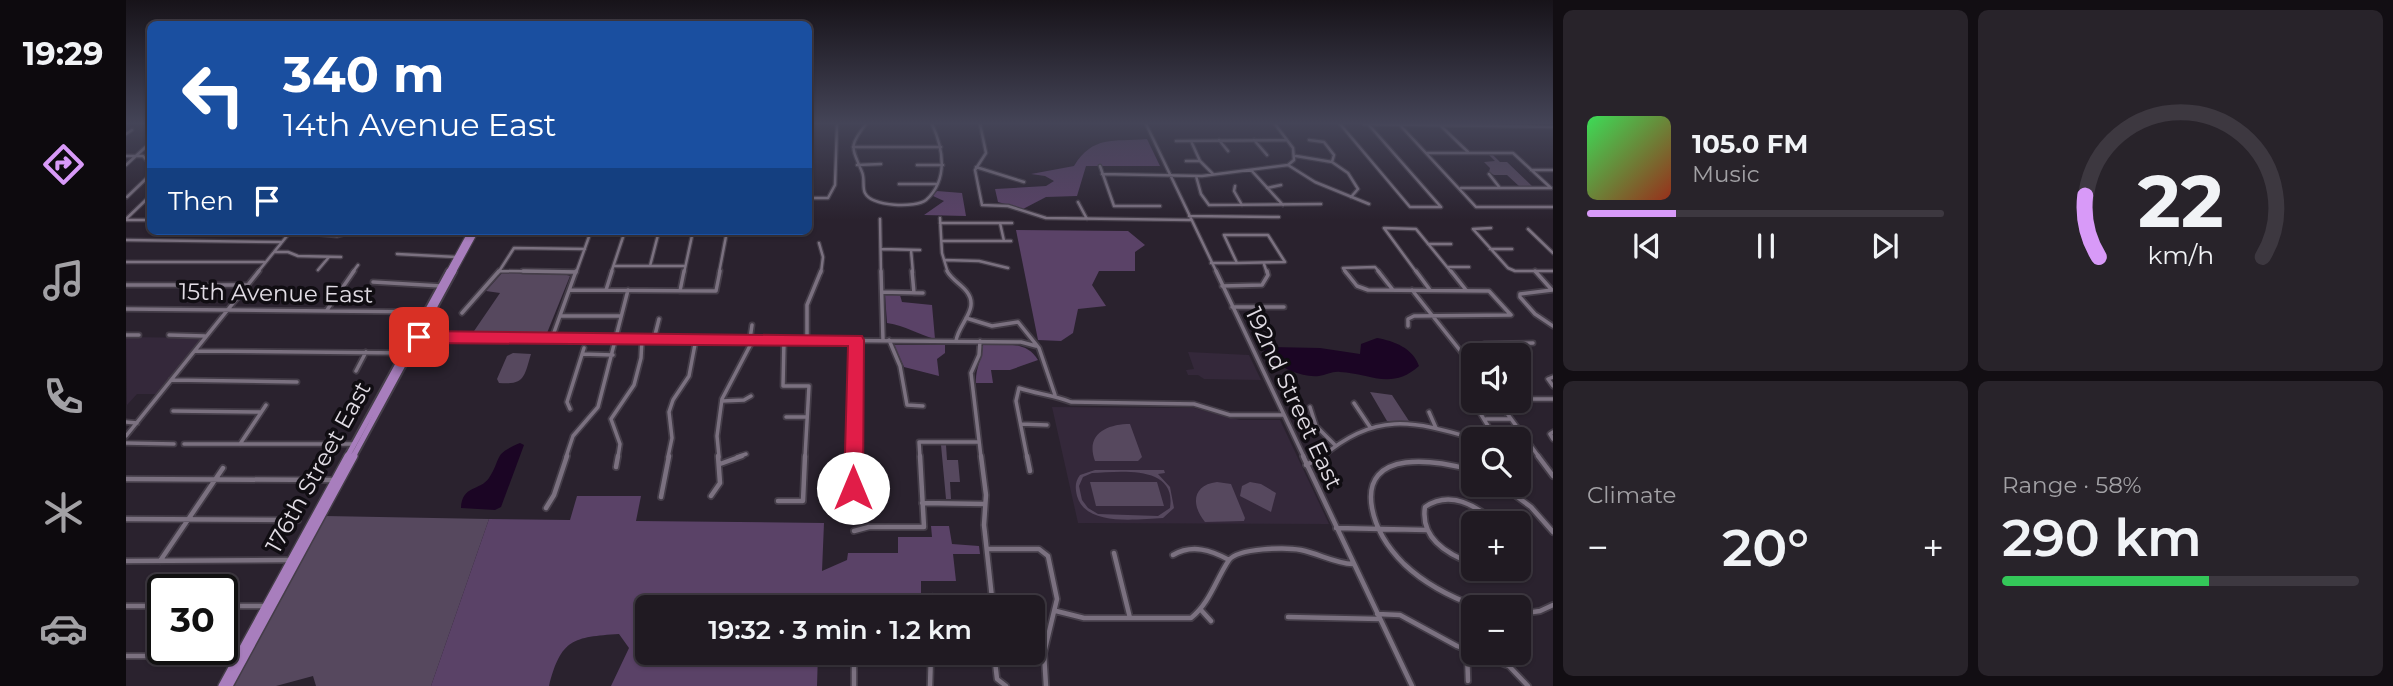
<!DOCTYPE html>
<meta charset="utf-8">
<style>
:root{--surface:#201a22;--page:#28232a;--text:#f1f3f6;--muted:#a2a1a5;--line:#3d3840;--accent:#d89af8}
body{margin:0;font-family:Montserrat,sans-serif;background:var(--page);color:var(--text);height:100vh;display:flex;flex-direction:column;font-size:26px;white-space:nowrap}
*{box-sizing:border-box;margin:0}
p{font-size:23px;color:var(--muted)}
.icon{flex:none;width:38px;height:38px;fill:none;stroke:currentColor;stroke-width:2;stroke-linecap:round;stroke-linejoin:round}
.map{position:relative;flex:1;overflow:hidden}
.side{display:flex;flex-direction:column;gap:10px;padding:10px;background:#120e13;width:840px}
.side>*{flex:none}
.guide{position:absolute;left:21px;top:21px;width:665px;height:214px;border-radius:10px;box-shadow:0 2px 5px #0004,0 0 0 2px var(--line);background:#1a4fa0;color:#fff;overflow:hidden}
.buttons{position:absolute;left:1335px;top:343px;display:grid;gap:14px}
.buttons a{display:grid;place-items:center;width:70px;height:70px;border-radius:10px;background:var(--surface);box-shadow:0 2px 5px #0004,0 0 0 2px var(--line);font-size:35px}
.speed{position:absolute;left:21px;top:574px;display:flex;gap:14px;font-size:35px;font-weight:700;text-align:center}
.speed>*{display:grid;place-content:center;width:91px;height:91px;border-radius:50%;background:var(--surface);box-shadow:0 2px 5px #0004,0 0 0 2px var(--line);line-height:1}
.speed .limit{border:4px solid #111;border-radius:10px;background:#fff;color:#111}
.pin{position:absolute;display:grid;place-items:center;width:60px;height:60px;color:#fff;margin:-30px;border-radius:14px;box-shadow:0 4px 10px #0006}
.me{position:absolute;width:77px;margin:-38px;rotate:0deg;stroke-linejoin:round;filter:drop-shadow(0 0 5px #0008)}
.turn{display:flex;align-items:center;gap:24px;height:147px;padding:0 21px;font-size:32px}
.turn .icon{width:91px;height:91px;stroke-width:2.5}
.turn b{display:block;font-size:49px;line-height:60px}
.then{display:flex;align-items:center;height:66px;padding:0 21px;background:#0003;gap:14px;font-size:26px}
.big{font-size:52px;font-weight:600;line-height:1.1}
.side .widget{flex:1;display:flex;flex-direction:column;justify-content:center;gap:10px;min-width:0;padding:0 24px;border-radius:10px;background:var(--page)}
.side .dial{align-items:center;gap:0}
.dial svg{height:182px;overflow:visible;fill:none;stroke:var(--line);stroke-width:7;stroke-linecap:round;text-anchor:middle}
.dial text{fill:var(--text);stroke:none}
.song{display:flex;align-items:center;gap:21px}
.cover{width:84px;height:84px;border-radius:10px;background:linear-gradient(135deg,hsl(130 70% 55%),hsl(10 70% 35%))}
.played{height:7px;border-radius:4px;background:linear-gradient(90deg,var(--accent) 25%,var(--line) 25%)}
.keys{display:flex;justify-content:space-around;direction:ltr}
.heat{display:flex;justify-content:space-between;align-items:center;font-size:38px;direction:ltr}
.charge{height:10px;border-radius:5px;background:linear-gradient(90deg,#34c759 58%,var(--line) 0)}
.side .tiles{flex:1;display:grid;gap:10px;grid-template-columns:repeat(2,1fr)}
.trip{position:absolute;left:509px;top:595px;width:410px;height:70px;border-radius:10px;background:var(--surface);box-shadow:0 2px 5px #0004,0 0 0 2px var(--line);font-weight:600;line-height:70px;text-align:center}
main{display:flex;flex:1;min-height:0}
.tabs{display:flex;flex-direction:column;width:126px;justify-content:space-around;align-items:center;background:#0d0a0e;color:var(--muted)}
.tabs .icon{width:49px;height:49px}
.tabs .active{color:var(--accent)}
.tabs b{font-size:32px;color:var(--text)}
.map>svg:first-child{display:block}
.built{fill:#34283a}
.green{fill:#56485e;fill-rule:evenodd}
.forest{fill:#5a4267}
.water{fill:#1b0524}
.lines{fill:none;stroke-linecap:round;stroke-linejoin:round}
.minor-far2-casing{stroke:#443d48;stroke-width:5}
.minor-far1-casing{stroke:#443d48;stroke-width:7}
.minor-casing{stroke:#443d48;stroke-width:8}
.major-far2-casing{stroke:#443d48;stroke-width:7}
.major-far1-casing{stroke:#443d48;stroke-width:9}
.major-casing{stroke:#443d48;stroke-width:10}
.minor-far2{stroke:#7b7180;stroke-width:2.5}
.minor-far1{stroke:#7b7180;stroke-width:3.5}
.minor{stroke:#7b7180;stroke-width:4.5}
.major-far2{stroke:#a87ebd;stroke-width:4.5}
.major-far1{stroke:#a87ebd;stroke-width:5}
.major{stroke:#a87ebd;stroke-width:7}
.route{fill:#e11d48;stroke:#92132f;stroke-width:2}
.labels{text-anchor:middle;dominant-baseline:central;stroke-width:7;stroke-linejoin:round;paint-order:stroke}
.street-label{font-size:23px;fill:#e2dde5;stroke:#100d12}
</style>
<main>
<nav class="tabs">
<b>19:29</b>
<svg class="icon active" aria-label="directions" viewBox="0 0 24 24"><path d="M12 3l9 9-9 9-9-9zM9 14v-3h6M13 9l2 2-2 2"/></svg>
<svg class="icon" aria-label="music" viewBox="0 0 24 24"><path d="M9 18V5l10-2v13"/><circle cx="6" cy="18" r="3"/><circle cx="16" cy="16" r="3"/></svg>
<svg class="icon" aria-label="phone" viewBox="0 0 24 24"><path d="M5 4h4l2 5-3 2q2 4 5 5l2-3 5 2v4C11 20 4 13 5 4z"/></svg>
<svg class="icon" aria-label="climate" viewBox="0 0 24 24"><path d="M12 3v18M4 7l16 10M4 17L20 7"/></svg>
<svg class="icon" aria-label="car" viewBox="0 0 24 24"><path d="M5 17H2v-5l4-1 3-4h7l3 4 3 1v5h-3M9 17h6M6 11h13"/><circle cx="7" cy="17" r="2"/><circle cx="17" cy="17" r="2"/></svg>
</nav>
<div class="map">
<svg width="1427" height="686" viewBox="0 0 1427 686">
<rect width="100%" height="100%" fill="#2a222e"/>
<path class="built" d="M0 337 76 338 31 394H11L1 405Z
M1062 352 1123 355 1135 380 1078 379 1072 375H1062L1060 370 1068 369Z
M926 407 1068 408 1114 420H1154L1203 524 952 523Z"/>
<path class="green" d="M1363 155H1367L1374 162H1381L1407 187H1394L1381 175H1368L1363 172 1364 168 1358 162 1369 161Z
M376 273 438 274 444 276 421 333 346 334 374 293 360 291Z
M387 353 405 354C398 377 399 385 373 383L371 379 381 356Z
M1244 392 1266 395 1283 421H1261Z
M1004 424 1016 457 1012 461H969C959 434 981 424 1004 424Z
M815 445H820L821 460H832L834 482H824L825 499H820Z
M969 470H1038L1039 473 1032 474 1044 487 1048 508 1037 518C1011 519 960 527 951 496 949 487 949 482 954 475ZM966 473C993 472 1051 464 1044 508L1032 516 972 514 962 508 956 500 953 486 957 477Z
M964 482H1031L1038 506H970Z
M1091 482 1105 484 1119 518 1118 521 1079 522C1065 505 1066 485 1091 482Z
M1124 482 1135 484 1150 493 1145 512 1114 496 1116 486Z
M199 516 363 519 305 686H190L187 676 150 686H108Z"/>
<path class="forest" d="M1021 139 1034 166H960L951 196 920 197 897 209 872 202 869 189 920 186 928 181 919 176 905 174 948 166C967 135 987 142 1021 139Z
M811 191 836 193 840 216 798 215 818 201 807 196Z
M890 230 1002 231 1019 245 1009 252V271H973L966 285 980 306 952 309 947 333 935 341 912 340Z
M759 295H774L776 302 806 305 809 339C791 334 780 326 761 323Z
M768 345H819V353L811 359 813 376 778 367Z
M857 345C878 345 900 340 912 360L884 370H865L867 383H850C849 369 856 359 857 345Z
M451 496H515L510 521 698 523 696 571 721 560 722 553H772V537H806L805 526H823L826 544 853 546 854 554H827L830 581H795V595H729L728 607H522V653H692L691 686H485L503 648 493 634C447 637 435 639 423 686H305L363 519 444 520Z"/>
<path class="water" d="M1251 338C1268 341 1287 348 1293 366 1265 391 1243 373 1214 372 1207 371 1200 375 1193 376 1174 378 1150 366 1138 353L1139 347H1143L1194 348 1234 354 1235 344Z
M394 443 398 445 375 507 369 510 335 508C336 485 354 491 363 478 377 456 366 455 394 443Z"/>
<g class="lines">
<g class="minor-far2-casing">
<path id="minor-far2" d="M740 124C722 147 726 147 736 172 739 179 736 187 739 193 746 207 790 208 800 200 823 179 817 148 806 124
M854 124 860 153 849 170 856 205 882 206 920 218 1065 220
M1020 124 1091 273
M1149 124 1167 148 1168 160 1162 165
M1214 124 1284 207H1315
M1238 124 1427 127
M1273 124 1350 207H1427
M1243 125 1315 207
M1315 126 1342 152
M0 134 6 130
M1093 140 1102 151
M1128 140 1141 155
M1183 140 1198 142 1208 155 1206 162 1222 173 1232 189 1225 197
M1050 141 1161 140
M1065 141 1074 161 1087 174
M682 145 685 124
M727 147H815
M1301 153H1387L1425 188
M0 156H17L24 164
M1170 156 1206 162
M1060 161H1074
M0 165 24 143
M731 165 755 164
M791 165H817
M974 166 988 206H1034
M850 167 898 182
M1125 170 1157 205
M1405 170H1427
M976 174 1076 176 1162 165 1189 182 1243 204
M1363 174 1374 188
M1070 176 1075 194 1083 205 1195 204
M773 184H811
M1109 186 1108 191 1116 205
M1141 188 1155 185
M1335 188H1425
M1 197 24 175
M682 198H702L709 185 711 124
M952 202 961 219
M1063 216 1153 217
M814 218 816 253 822 273
M0 219 24 196
M754 219 755 273
M0 220H24
M814 223H886
M874 223 878 241
M1365 228 1347 229 1382 268 1389 271H1427
M1402 229 1427 253
M164 232 211 236 231 231
M1098 235H1142L1159 262 1111 263Z
M0 240 156 242
M816 241H885
M693 243 697 257 695 273
M1302 244H1325
M755 249 794 250
M1364 249H1386
M785 250 787 273
M148 252H162L172 256 215 257
M271 254 330 257
M819 260 853 261 882 268
M0 262H138
M1085 263H1111
M1138 264 1141 273
M488 266H559
M524 266 533 231
M1321 267H1343
M192 270 203 257
M373 271 450 272
M1409 271 1411 273
M131 273 165 231
M226 273 232 265
M372 273 388 248 459 249
M450 273 465 231
M485 273 499 231
M558 273 567 231
M593 273 601 231
M1220 273 1217 268 1249 267 1254 273
M1291 273 1258 228 1290 229 1326 273"/>
</g>
<g class="minor-far1-casing">
<path id="minor-far1" d="M397 271 450 272
M755 271 757 340
M786 271 788 293
M821 271C826 280 835 284 841 292 854 309 832 324 830 341
M1090 271 1178 457
M1219 271 1231 286 1242 290 1363 291 1385 315 1288 316 1282 319V326
M1252 271 1267 290
M1290 271 1304 290
M1325 271 1340 290
M1409 271 1426 290 1394 294V297L1409 314 1427 326
M247 282 315 286
M0 285H121
M1096 286 1136 285 1142 275 1141 271
M444 290 590 291 594 271
M480 290 486 271
M1286 290 1348 368
M554 291 558 271
M756 292 797 293
M1106 307H1158
M0 309 300 312
M201 310 228 271
M336 313 373 271
M434 316H495
M840 318 866 326 892 322 913 348 929 395
M0 335H13
M43 335 79 336
M293 337 895 342 910 346
M426 338 450 271
M528 339 533 319
M624 339 626 325
M658 340 657 386H683L679 457
M681 340V305L695 271
M763 340 774 366 781 405 797 406
M854 341 853 355 845 373 855 457
M69 351 277 353
M456 354 487 355
M1363 355 1357 347 1358 344 1407 343
M230 371 240 352
M1427 377 1422 379 1427 386
M45 380 171 382
M1338 395 1348 403 1370 439
M1393 399H1427
M596 401 618 400 625 396
M1372 401 1413 457
M1228 403 1244 427
M1184 407 1190 426 1209 445
M444 409 441 402 458 348
M47 411 135 412
M1303 412 1310 428
M660 417H681
M1360 419H1385
M0 422 11 423
M895 424 921 425
M1427 432 1424 434 1427 439
M0 436 133 271
M0 443 48 444
M58 444H227
M114 444 140 405
M440 457 447 436 472 407 502 290
M492 457 494 444 485 419 508 385 515 358 516 339
M542 457 546 438 543 412 547 400 563 376 570 339
M593 457 591 436 596 399 627 340
M611 457 620 454
M728 457 730 340
M794 457 793 442H853
M901 457 890 401 893 388C911 394 928 395 945 402L1068 404 1104 415H1157
M1196 457C1248 412 1286 420 1349 439"/>
</g>
<g class="minor-casing">
<path id="minor" d="M728 456 727 488 732 495
M855 456 860 495 858 525 867 607
M901 456 904 471
M1177 456 1286 686
M1412 456 1427 476
M594 464 616 456
M1180 465 1198 456
M490 467 492 456
M1348 471C1313 460 1235 447 1246 508 1250 530 1262 548 1278 564 1299 584 1324 597 1352 607
M0 479 207 480
M1375 485 1405 507 1427 532
M585 496 594 483 592 456
M535 497 543 456
M652 501H677L679 456
M796 503 859 504
M420 508 428 495 441 456
M0 519 172 520
M1210 528 1301 530
M728 531 743 527H798L794 456
M861 549H913L922 556 931 599 918 653 920 686
M988 553 1004 618
M1047 555C1066 544 1085 550 1103 560
M0 561 163 560
M34 561 97 468
M1348 564C1322 555 1294 539 1299 507 1324 490 1350 505 1370 523
M0 606H37
M96 606H138
M802 607 807 597
M1075 610 1085 621
M930 611 958 618H1065C1084 603 1090 579 1103 560 1112 548 1160 547 1175 550 1194 554 1208 563 1227 564
M1251 614 1274 615 1331 646 1383 666 1402 686
M1393 614 1414 611 1427 605
M1162 617 1254 619
M1341 650 1342 681
M728 653V686
M868 653 871 679 880 686
M0 656H112
M804 686 805 653"/>
</g>
<g class="major-far2-casing">
<path id="major-far2" d="M322 273 345 231
M327 273 350 231"/>
</g>
<g class="major-far1-casing">
<path id="major-far1" d="M221 457 323 271
M227 457 328 271"/>
</g>
<g class="major-casing">
<path id="major" d="M96 686 222 456
M103 686 228 456"/>
</g>
<use href="#minor-far2" class="minor-far2"/>
<use href="#minor-far1" class="minor-far1"/>
<use href="#minor" class="minor"/>
<use href="#major-far2" class="major-far2"/>
<use href="#major-far1" class="major-far1"/>
<use href="#major" class="major"/>
</g>
<linearGradient id="sky" x2="0" y2="1"><stop stop-color="#171319"/><stop offset="0.56" stop-color="#444457"/><stop offset="1" stop-color="#444457" stop-opacity="0"/></linearGradient>
<rect width="1427" height="220" fill="url(#sky)"/>
<path class="route" d="M293 331 736 336 738 340 737 488 734 494 727 496 721 494 718 488 722 346 293 343 285 337Z"/>
<g class="labels">
<g class="street-label">
<text transform="translate(150 293) rotate(1)">15th Avenue East</text>
<text transform="translate(1168 398) rotate(65)">192nd Street East</text>
<text transform="translate(192 467) rotate(-61)">176th Street East</text>
</g>
</g>
</svg>
<div class="buttons">
<a><svg class="icon" aria-label="sound" viewBox="0 0 24 24"><path d="M4 9h4l5-4v14l-5-4H4zM17 9q2 3 0 6"/></svg></a>
<a><svg class="icon" aria-label="search" viewBox="0 0 24 24"><circle cx="10" cy="10" r="6"/><path d="M15 15l6 6"/></svg></a>
<a>+</a>
<a>−</a>
</div>
<div class="speed"><div class="limit">30</div></div>
<div class="pin" style="left:293px;top:337px;background:#d93025"><svg class="icon" aria-label="arrive" viewBox="0 0 24 24"><path d="M6 21V4h12l-3 4 3 4H6"/></svg></div>
<svg class="me" style="left:727px;top:488px" viewBox="-20 -20 40 40"><circle r="19" fill="#fff"/><path d="M0-13L10 11 0 6-10 11z" fill="#e11d48"/></svg>
<div class="trip">19:32 · 3 min · 1.2 km</div>
<div class="guide">
<div class="turn"><svg class="icon" aria-label="left" viewBox="0 0 24 24"><path d="M17 20v-9H6M10 6l-5 5 5 5"/></svg><div><b>340 m</b>14th Avenue East</div></div>
<div class="then">Then<svg class="icon" aria-label="arrive" viewBox="0 0 24 24"><path d="M6 21V4h12l-3 4 3 4H6"/></svg></div>
</div>
</div>
<section class="side">
<div class="tiles">
<div class="widget">
<div class="song"><i class="cover"></i><div><b>105.0 FM</b><p>Music</p></div></div>
<div class="played"></div>
<div class="keys"><svg class="icon" aria-label="previous" viewBox="0 0 24 24"><path d="M18 5L8 12l10 7zM5 5v14"/></svg><svg class="icon" aria-label="pause" viewBox="0 0 24 24"><path d="M8 5v14M16 5v14"/></svg><svg class="icon" aria-label="next" viewBox="0 0 24 24"><path d="M6 5l10 7-10 7zM19 5v14"/></svg></div>
</div>
<div class="widget dial"><svg viewBox="0 0 100 80">
<path d="M14 69A42 42 0 1 1 86 69"/>
<path d="M14 69A42 42 0 0 1 8 42" stroke="#d89af8"/>
<text x="50" y="56" font-size="32" font-weight="700">22</text>
<text x="50" y="72" font-size="11">km/h</text>
</svg></div>
<div class="widget"><p>Climate</p>
<div class="heat"><a>−</a><b class="big">20°</b><a>+</a></div>
</div>
<div class="widget"><p>Range · 58%</p><b class="big">290 km</b><div class="charge"></div></div>
</div>
</section>
</main>
